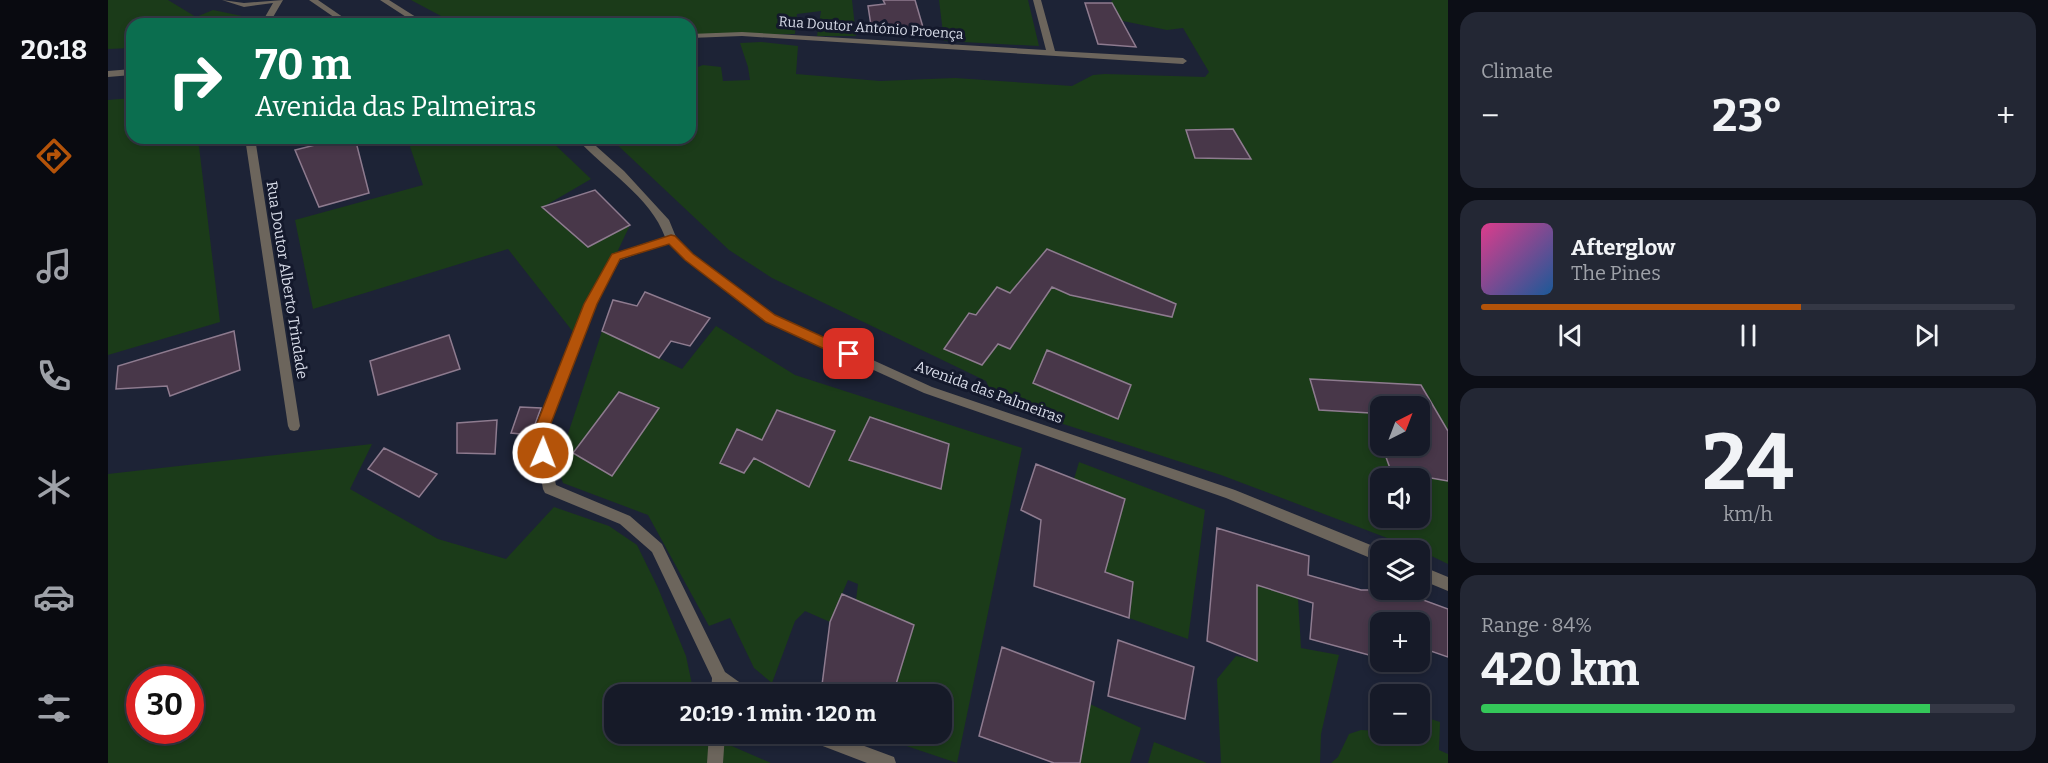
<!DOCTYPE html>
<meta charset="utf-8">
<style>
:root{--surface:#161a28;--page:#232734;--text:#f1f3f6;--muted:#9ea1a8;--line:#353845;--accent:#b45309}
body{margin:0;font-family:Bitter,serif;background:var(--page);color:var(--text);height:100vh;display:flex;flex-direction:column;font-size:22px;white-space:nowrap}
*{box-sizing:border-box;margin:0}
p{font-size:20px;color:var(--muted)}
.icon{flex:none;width:33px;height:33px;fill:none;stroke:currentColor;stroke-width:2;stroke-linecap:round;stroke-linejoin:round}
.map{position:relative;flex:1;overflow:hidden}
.sheet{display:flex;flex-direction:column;gap:12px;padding:12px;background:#0c0e16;width:600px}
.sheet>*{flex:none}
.banner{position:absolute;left:18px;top:18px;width:570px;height:126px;border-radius:18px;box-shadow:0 3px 9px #0003,0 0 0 2px var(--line);background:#0b6e4f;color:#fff;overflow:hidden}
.needle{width:39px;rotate:42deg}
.tools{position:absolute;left:1262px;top:396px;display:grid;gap:12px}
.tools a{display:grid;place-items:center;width:60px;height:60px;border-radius:12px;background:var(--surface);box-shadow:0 3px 9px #0003,0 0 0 2px var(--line);font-size:30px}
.speed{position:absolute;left:18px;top:666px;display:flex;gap:12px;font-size:30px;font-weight:700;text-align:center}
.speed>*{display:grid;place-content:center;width:78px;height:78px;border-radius:50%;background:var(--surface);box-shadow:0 3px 9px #0003,0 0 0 2px var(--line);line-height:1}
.speed .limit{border:9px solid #d22;background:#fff;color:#111}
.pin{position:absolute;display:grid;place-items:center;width:51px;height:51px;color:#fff;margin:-26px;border-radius:12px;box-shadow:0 3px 9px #0006}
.me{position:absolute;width:66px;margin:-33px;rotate:1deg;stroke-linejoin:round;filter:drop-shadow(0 0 4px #0008)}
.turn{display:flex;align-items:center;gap:21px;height:126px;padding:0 30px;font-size:27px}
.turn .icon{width:78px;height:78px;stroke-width:2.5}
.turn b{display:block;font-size:42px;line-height:51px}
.big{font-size:45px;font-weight:700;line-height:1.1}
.sheet .card{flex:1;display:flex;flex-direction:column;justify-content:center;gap:9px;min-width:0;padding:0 21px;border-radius:18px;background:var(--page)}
.sheet .dial{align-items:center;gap:0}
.dial b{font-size:78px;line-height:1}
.song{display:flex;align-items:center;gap:18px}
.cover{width:72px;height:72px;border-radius:9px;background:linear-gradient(135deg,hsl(330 70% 55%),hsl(210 70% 35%))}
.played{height:6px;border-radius:3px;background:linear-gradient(90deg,var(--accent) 60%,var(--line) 60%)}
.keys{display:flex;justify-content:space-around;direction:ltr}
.heat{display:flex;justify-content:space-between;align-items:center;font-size:33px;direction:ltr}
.charge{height:9px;border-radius:4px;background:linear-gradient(90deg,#34c759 84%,var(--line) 0)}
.trip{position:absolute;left:496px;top:684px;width:348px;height:60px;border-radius:18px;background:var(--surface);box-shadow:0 3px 9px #0003,0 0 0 2px var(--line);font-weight:700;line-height:60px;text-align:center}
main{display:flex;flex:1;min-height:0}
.tabs{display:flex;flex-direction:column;width:108px;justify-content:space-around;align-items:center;background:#090a10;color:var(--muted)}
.tabs .icon{width:42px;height:42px}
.tabs .active{color:var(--accent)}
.tabs b{font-size:27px;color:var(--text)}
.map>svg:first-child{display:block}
.green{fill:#1b3b19;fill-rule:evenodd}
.building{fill:#483749;stroke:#8e7b8f;stroke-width:1.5}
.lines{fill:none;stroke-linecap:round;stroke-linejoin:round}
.minor{fill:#6c655c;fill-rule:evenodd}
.route{fill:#b45309;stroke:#753606;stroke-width:1.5}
.labels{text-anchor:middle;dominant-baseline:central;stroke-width:6;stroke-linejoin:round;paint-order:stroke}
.far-street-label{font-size:14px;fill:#d8dce9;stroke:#14192c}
.street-label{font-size:15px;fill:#d8dce9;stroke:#14192c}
</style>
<main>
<nav class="tabs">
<b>20:18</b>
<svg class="icon active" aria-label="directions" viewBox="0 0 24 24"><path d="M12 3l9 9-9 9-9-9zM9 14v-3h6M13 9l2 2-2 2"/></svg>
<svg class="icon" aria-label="music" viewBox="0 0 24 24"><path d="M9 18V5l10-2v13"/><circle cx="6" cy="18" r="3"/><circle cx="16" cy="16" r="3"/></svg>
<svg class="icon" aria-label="phone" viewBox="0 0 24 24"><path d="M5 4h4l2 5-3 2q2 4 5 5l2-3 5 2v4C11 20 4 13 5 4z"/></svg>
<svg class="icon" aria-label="climate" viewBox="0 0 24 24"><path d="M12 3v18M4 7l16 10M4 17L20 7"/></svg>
<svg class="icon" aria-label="car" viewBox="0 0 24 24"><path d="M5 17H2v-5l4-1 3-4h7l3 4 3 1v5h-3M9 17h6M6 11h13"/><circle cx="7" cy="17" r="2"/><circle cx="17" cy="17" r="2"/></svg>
<svg class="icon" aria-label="filters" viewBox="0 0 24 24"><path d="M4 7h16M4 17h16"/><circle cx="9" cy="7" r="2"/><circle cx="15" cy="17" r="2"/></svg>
</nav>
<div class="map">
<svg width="1340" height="763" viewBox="0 0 1340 763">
<rect width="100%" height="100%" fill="#1d2336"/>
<path class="green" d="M0 0H60L88 17 105 10 134 16 130 24H24V48L0 49Z
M303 0H744L748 36H709L713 11 689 14 687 34 582 36V24H348Z
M831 0H920L931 46 836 41Z
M1005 0H1340V564L1311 550 1113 475 887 402 878 381 664 278 621 250 502 138H582V70L595 65 613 67 615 81 642 80 640 67 632 43 653 42 690 46 688 74 772 81 847 78 964 86 985 75 997 74 1097 77 1101 72 1075 28 1059 30 1010 20 1011 15 1003 1ZM1272 406H1311V446H1272ZM1272 478H1311V518H1272Z
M24 98V138H90L112 322 0 355V100Z
M299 138H440L483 179 435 207 480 247 522 225 469 337 400 249 205 309 187 220 315 185Z
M608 326 687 375 914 448 849 763 772 737 773 734H834V694H785L806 625 748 600 750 584 740 580 722 622 697 611 687 621 664 683 646 668 622 618 601 626 540 515 455 483 449 467 494 331 574 369Z
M264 444 242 489 330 539 398 559 446 507 501 526 529 545 550 588 578 656 586 694H507V734H596L663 763H0V474ZM32 680H82V730H32Z
M971 462 1097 510 1080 639 1021 618 1025 582 994 571 1003 552 1017 499 966 479Z
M1149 585 1190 598 1193 648 1231 655 1213 734 1212 763H1113L1109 679 1128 656 1149 660Z
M982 704 1033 728 1022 763H972Z
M1311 715 1332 722 1331 750 1340 754V763H1223L1230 757 1241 734 1253 730 1272 731V734H1311Z
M1046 742 1099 763H1040Z"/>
<path class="building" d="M775 0H807L817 34 764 32 760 6 777 4Z
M977 3H1004L1028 47 990 44Z
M1125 129 1143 159 1087 158 1078 130Z
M235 138H247L261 193 211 207 187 150Z
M487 190 522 225 480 247 434 207Z
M939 249 1068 304 1064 317 962 295 944 287 902 349 890 344 874 365 836 349 861 313 868 315 889 287 902 293Z
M537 292 602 318 582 346 563 341 551 358 494 331 505 300 529 306Z
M126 331 132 370 62 396 59 386 8 389 10 366Z
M341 335 352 369 270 395 262 361Z
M939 350 1023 385 1010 419 925 383Z
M1202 379 1313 385 1340 431V481L1283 471 1274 446H1311V406H1272V441L1262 413 1211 410Z
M511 392 551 408 504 476 465 453Z
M412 407 433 408 423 435 403 433Z
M669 410 727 431 701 487 646 458 636 473 612 463 629 429 654 440Z
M762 417 841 444 833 489 741 460Z
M389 420 387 454 349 453V423Z
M276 448 329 474 311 497 260 469Z
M928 464 1017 499 997 572 1025 582 1021 618 926 586 933 520 913 510Z
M1109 528 1201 556 1200 575 1253 590H1288L1340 609V657L1311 647V622H1272V658L1202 639 1205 603 1149 585V661L1099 641Z
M734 594 806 625 785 694H738L714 685 722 622Z
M1010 640 1086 667 1077 719 1000 696Z
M894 647 986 682 972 763H946L871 736Z"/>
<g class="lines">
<path class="minor" d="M114 0 136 3 175 0 161 24H153L165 3 136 7Z
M201 0H210L245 24H236Z
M272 0H281L319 24H309Z
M925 0H933L947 51 1075 58 1079 61 1075 64 634 36 582 38V34L634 32 938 50Z
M24 69V75L0 77V71Z
M137 138H147L192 426 190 430 186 431 182 430 180 426Z
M468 138H479L516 171 561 220 568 237 585 254 666 315 824 387 1127 490 1275 550H1272V562L1118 498 816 393 658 321 577 260 561 243 512 260 488 304 437 436 448 485 522 516 554 544 617 672 641 689 644 694H624L619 691V694H603L604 678 544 552 512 524 437 493 435 489 425 436 476 304 504 254 557 237C543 197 496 169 468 138Z
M1311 565 1340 577V591L1311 579Z
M601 734H617L615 763H599Z
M697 734H724L786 757 788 763H759L699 740Z"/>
</g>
<path class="route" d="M563 235 567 236 585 254 667 315 746 351 748 354 746 358H736L658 322 577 260 561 244 512 259 489 304 438 436 442 453 440 458H430L424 436 476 304 504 254Z"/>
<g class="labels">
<g class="far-street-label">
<text transform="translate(763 28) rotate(4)">Rua Doutor António Proença</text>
</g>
<g class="street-label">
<text transform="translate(179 280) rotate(81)">Rua Doutor Alberto Trindade</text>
<text transform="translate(881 392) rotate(20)">Avenida das Palmeiras</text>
</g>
</g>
</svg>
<div class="tools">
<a><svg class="needle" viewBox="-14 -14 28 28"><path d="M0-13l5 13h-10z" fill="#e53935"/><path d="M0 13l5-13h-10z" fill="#9ea1a8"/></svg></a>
<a><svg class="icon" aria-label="sound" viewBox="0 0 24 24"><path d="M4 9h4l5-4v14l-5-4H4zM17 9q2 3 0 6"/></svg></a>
<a><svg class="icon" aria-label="layers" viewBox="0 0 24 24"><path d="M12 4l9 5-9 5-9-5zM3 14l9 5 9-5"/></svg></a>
<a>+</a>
<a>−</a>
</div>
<div class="speed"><div class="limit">30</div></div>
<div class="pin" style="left:741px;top:354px;background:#d93025"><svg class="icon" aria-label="arrive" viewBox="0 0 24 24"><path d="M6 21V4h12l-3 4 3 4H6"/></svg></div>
<svg class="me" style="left:435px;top:453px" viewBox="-20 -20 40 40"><circle r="17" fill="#b45309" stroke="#fff" stroke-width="3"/><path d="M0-11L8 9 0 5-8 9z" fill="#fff"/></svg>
<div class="trip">20:19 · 1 min · 120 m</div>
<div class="banner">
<div class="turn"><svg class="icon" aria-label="right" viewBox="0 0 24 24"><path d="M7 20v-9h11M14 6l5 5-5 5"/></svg><div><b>70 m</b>Avenida das Palmeiras</div></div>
</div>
</div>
<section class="sheet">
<div class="card"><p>Climate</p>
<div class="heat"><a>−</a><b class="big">23°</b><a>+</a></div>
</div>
<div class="card">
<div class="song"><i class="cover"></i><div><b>Afterglow</b><p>The Pines</p></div></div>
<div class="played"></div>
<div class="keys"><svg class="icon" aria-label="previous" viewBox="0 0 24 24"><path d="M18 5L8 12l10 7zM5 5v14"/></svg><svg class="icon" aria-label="pause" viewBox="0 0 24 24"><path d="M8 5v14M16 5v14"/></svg><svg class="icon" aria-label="next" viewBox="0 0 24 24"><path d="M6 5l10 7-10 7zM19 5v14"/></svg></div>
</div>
<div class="card dial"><b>24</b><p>km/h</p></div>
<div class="card"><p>Range · 84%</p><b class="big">420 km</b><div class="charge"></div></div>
</section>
</main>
